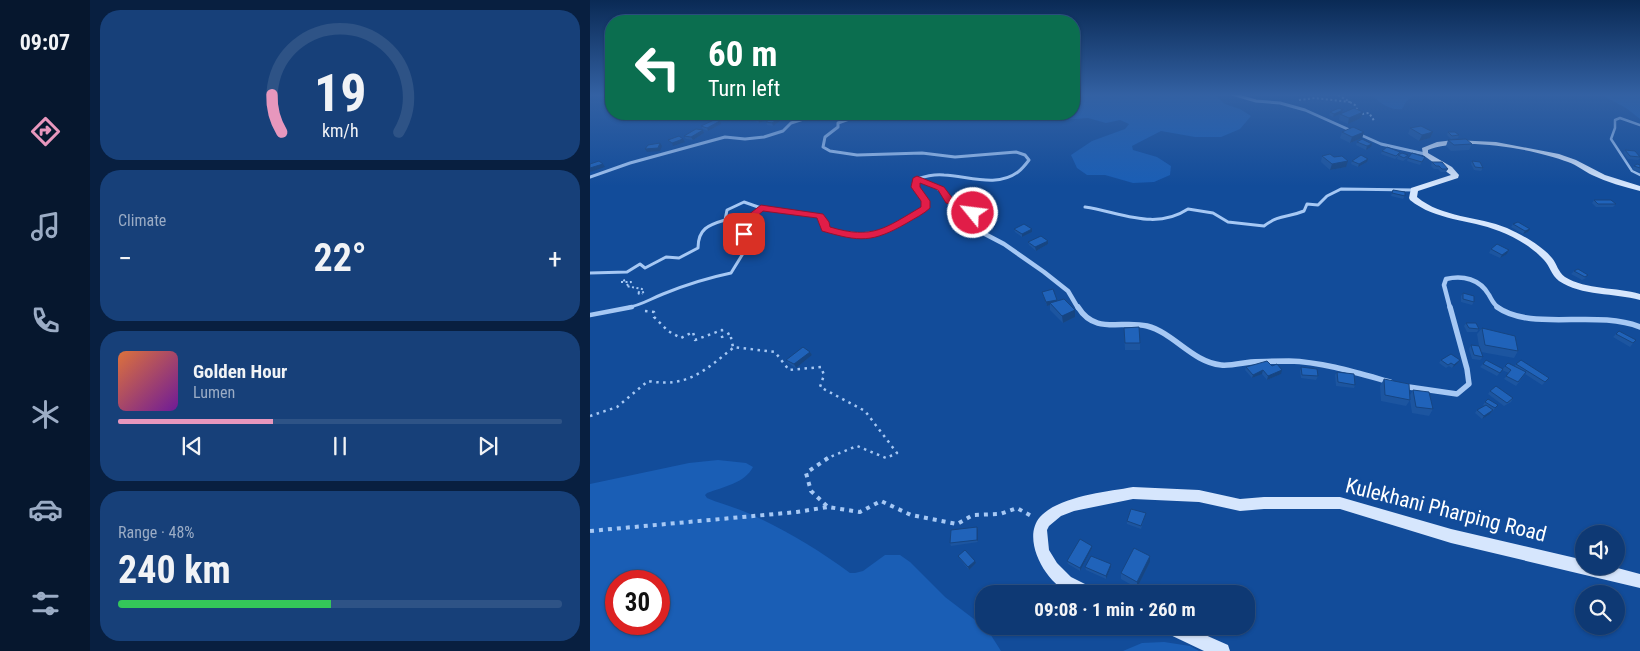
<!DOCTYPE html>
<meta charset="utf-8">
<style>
:root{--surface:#0e3974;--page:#174079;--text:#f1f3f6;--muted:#9bacc5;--line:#2e5386;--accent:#e797bd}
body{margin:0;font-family:"Roboto Condensed",sans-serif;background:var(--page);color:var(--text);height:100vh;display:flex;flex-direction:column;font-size:19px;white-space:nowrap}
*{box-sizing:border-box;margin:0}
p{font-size:16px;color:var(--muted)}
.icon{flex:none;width:28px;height:28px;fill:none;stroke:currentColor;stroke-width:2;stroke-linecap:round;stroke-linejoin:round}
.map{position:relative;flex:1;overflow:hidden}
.sheet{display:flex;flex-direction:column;gap:10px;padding:10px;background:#081f40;width:500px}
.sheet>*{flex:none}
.banner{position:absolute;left:15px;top:15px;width:475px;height:105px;border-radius:20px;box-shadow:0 1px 4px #0004,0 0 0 1px var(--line);background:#0b6e4f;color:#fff;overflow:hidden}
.fabs{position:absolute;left:985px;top:525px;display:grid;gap:10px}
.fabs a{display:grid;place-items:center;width:50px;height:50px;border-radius:50%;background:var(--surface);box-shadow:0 1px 4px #0004,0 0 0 1px var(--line);font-size:25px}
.speed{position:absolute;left:15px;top:570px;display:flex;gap:10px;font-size:25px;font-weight:700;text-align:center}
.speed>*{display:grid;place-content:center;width:65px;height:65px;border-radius:50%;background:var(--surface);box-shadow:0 1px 4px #0004,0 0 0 1px var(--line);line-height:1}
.speed .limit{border:8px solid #d22;background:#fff;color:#111}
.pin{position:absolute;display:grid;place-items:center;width:42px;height:42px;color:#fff;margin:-21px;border-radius:10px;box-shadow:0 2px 8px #0006}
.me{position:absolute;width:55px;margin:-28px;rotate:299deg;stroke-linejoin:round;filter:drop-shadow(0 0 4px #0008)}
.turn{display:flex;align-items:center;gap:18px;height:105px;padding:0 20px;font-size:22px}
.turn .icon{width:65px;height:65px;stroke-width:2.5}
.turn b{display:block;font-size:35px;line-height:42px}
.big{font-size:38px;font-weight:700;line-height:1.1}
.sheet .widget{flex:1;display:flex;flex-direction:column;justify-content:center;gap:8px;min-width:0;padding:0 18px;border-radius:20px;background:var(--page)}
.sheet .dial{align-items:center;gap:0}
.dial svg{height:130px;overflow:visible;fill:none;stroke:var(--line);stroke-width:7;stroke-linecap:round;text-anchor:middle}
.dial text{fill:var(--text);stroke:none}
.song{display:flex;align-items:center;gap:15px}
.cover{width:60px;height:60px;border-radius:8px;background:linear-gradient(135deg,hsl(20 70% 55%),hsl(280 70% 35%))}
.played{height:5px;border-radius:2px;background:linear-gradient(90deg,var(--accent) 35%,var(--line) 35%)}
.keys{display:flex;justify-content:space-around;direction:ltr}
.heat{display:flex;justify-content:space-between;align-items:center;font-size:28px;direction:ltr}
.charge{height:8px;border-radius:4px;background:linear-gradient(90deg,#34c759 48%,var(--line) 0)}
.trip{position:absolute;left:385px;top:585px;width:280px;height:50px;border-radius:20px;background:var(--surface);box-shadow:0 1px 4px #0004,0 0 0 1px var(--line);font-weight:700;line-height:50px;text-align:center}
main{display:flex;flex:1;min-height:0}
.menu{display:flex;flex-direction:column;width:90px;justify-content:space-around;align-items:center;background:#06172e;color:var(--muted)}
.menu .icon{width:35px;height:35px}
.menu .on{color:var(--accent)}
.menu b{font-size:22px;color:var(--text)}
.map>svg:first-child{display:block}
.green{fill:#1a5eb5;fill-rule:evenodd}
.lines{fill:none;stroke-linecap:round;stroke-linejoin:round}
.path-far2{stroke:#a6c8f4;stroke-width:2;stroke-dasharray:2 2.5;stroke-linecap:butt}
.path-far1{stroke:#a6c8f4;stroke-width:2.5;stroke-dasharray:2.5 4.5;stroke-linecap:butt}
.path{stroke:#a6c8f4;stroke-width:4;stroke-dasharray:4 5;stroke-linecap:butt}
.service-far2{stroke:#a6c8f4;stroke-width:2.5}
.service-far1{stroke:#a6c8f4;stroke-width:3}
.service{stroke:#a6c8f4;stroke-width:4.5}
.minor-far2{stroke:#a6c8f4;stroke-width:3}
.minor-far1{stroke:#a6c8f4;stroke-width:4.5}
.minor{stroke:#a6c8f4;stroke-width:5.5}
.secondary{fill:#d6e6fd;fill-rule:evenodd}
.wall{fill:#1c55a0}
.shaded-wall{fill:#164582}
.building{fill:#2063ba;stroke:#164582}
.route{fill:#e11d48;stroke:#92132f}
.labels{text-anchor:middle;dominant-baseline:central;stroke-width:5;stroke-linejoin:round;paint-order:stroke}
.near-street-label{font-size:21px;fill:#fff;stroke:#124c9a}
</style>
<main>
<nav class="menu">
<b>09:07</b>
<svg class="icon on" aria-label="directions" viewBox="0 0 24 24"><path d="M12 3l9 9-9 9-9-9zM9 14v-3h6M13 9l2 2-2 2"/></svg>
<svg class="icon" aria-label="music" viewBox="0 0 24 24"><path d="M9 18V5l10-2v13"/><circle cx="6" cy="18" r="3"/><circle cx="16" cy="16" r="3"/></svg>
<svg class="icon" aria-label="phone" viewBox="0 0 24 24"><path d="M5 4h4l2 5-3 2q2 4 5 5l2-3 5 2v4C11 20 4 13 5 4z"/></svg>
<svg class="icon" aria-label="climate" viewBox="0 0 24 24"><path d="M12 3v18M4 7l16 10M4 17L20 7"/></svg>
<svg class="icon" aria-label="car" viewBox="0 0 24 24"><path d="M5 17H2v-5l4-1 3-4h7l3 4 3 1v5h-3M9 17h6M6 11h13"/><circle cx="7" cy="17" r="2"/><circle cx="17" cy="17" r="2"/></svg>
<svg class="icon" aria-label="filters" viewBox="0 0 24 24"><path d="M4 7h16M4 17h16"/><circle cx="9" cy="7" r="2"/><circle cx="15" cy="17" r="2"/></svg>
</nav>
<section class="sheet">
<div class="widget dial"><svg viewBox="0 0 100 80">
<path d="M14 69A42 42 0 1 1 86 69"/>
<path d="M14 69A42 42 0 0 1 8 46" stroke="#e797bd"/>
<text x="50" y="56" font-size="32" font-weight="700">19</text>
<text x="50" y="72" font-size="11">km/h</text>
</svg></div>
<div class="widget"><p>Climate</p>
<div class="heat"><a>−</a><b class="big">22°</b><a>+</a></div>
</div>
<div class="widget">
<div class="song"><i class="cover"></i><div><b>Golden Hour</b><p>Lumen</p></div></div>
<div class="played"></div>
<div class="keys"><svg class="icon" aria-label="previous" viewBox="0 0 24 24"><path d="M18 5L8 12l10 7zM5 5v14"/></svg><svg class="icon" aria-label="pause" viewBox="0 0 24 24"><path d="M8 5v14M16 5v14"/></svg><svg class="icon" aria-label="next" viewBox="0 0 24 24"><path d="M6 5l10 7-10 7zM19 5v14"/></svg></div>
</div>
<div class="widget"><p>Range · 48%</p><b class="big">240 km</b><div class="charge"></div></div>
</section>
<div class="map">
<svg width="1050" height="651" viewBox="0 0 1050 651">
<rect width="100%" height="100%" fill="#124c9a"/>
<path class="green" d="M484 94H624L635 104 650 109 661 116 650 129 631 137H605L571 131 542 146 543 150 567 157 581 166 580 175 564 182 543 183 515 175H497L487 168 481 155 502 141 535 129 539 124 530 120 516 123 498 118 459 121 443 114H484Z
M781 94H824L816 102 812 109C801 111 789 103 781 94Z
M1010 94H1050V119L1036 108Z
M128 460 156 463 163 467C155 483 133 487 117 493L115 495 117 498C128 503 141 506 153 511 191 527 226 548 260 573H265L273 571 295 555H310L320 562 355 597 397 629 411 651H0V484L99 463ZM26 581H69V624H26Z
M574 642 600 646 609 651H533L552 643Z"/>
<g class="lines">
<path class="path-far2" d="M709 100 725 98 760 102 746 94
M760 102 765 105 768 112 772 114 779 113 785 122
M35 280 31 282H41L36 286 52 289 47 294 54 292 52 294"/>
<path class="path-far1" d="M55 311 64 312V317L78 331 91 338 103 332 105 340 132 330V337L140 333 143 347 185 352 199 370 231 367 234 375 230 387 275 411 307 453 296 458 267 446 235 459
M0 416 27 407 58 381C97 388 114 371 143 348"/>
<path class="path" d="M238 458 216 473 221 491 238 507 270 512 291 501 321 515 367 524 383 515 410 514 427 508 443 517
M0 531 207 512 238 507"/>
<path class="service-far2" d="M1050 125 1030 118 1025 120V128L1021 139 1042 171 1050 175
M327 189 325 187 327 179"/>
<path class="service-far1" d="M495 207C530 212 565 231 598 209L623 213 638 222 674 226C690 214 697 218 714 211L717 204 728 205 737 196 751 189 824 190
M0 273 37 272 50 264 55 268 76 257 89 258 108 248C108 229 118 225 135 220L137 210 154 202 171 208 230 216 234 222 235 229C279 240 299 232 336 208V201L326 188
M36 308C52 305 58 300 73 294 95 285 117 278 141 273L157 247 154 223 171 208"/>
<path class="service" d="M0 315 42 307"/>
<path class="minor-far2" d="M642 94 666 101 690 103 715 110 791 144 835 154
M273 114 248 123V127L235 137 233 147 240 151 267 155 332 153 365 157 426 152 435 155 439 160C436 164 432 169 428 172 407 188 378 176 354 175 345 174 336 176 327 179L351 189
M0 177 40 163 135 137 155 139 174 137 193 131 201 123 229 114"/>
<path class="minor-far1" d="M348 188 351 189 359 201 377 205 383 213V224L393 233 414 244 454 272 478 291 488 308
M860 308 854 285 856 279C873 275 890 279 899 295 902 300 903 304 909 308"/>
<path class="minor" d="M488 307C505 335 531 320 557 326 584 333 602 362 631 365 640 366 652 363 661 362 674 361 687 361 699 361 733 362 768 373 800 382
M907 307C942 332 1006 309 1050 327
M812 386 867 394 879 384 877 369 860 307"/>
<path class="secondary" d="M864 140 906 142 969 154 986 160 1015 175 1050 186V191C1034 187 1017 182 1002 175 994 171 987 165 978 162 944 149 872 136 838 150V153L862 167 869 175 868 178 828 191 827 197C852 218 888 216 917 228 932 235 951 245 962 258 967 264 968 272 975 277 996 290 1027 287 1050 294V300C1025 293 991 296 969 281 961 275 960 266 954 260 942 247 925 237 909 231 879 219 846 221 820 200L819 198 821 188 861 175 833 155 832 148 847 142Z
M543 487 609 490 650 499 674 497H750L861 529 994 560V566H1020L1050 574V588L861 543 750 509H674L650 511 609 502 543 499 484 511 471 516 459 526 457 530 459 550 467 563 481 577 505 589 507 594C500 594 491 595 484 594 458 588 430 540 450 517 469 496 516 492 543 487Z
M570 626H595L638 645 640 651H614L572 631Z"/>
</g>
<path class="wall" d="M753 110 752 113 773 112 771 118 758 124 749 120 750 114 743 117 739 115 740 112Z
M159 116 175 121 169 123 161 119Z
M184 118 192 119 189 120V122L183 126 177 125 176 122 185 119Z
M131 124 118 131 113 129 111 126Z
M820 128 840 138 829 141 818 134Z
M113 130 114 133 103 140 96 139 94 136Z
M752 132H774L772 138 760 143 750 138Z
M858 132 869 135 868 138 861 139 857 135Z
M858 140 882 144 879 150 861 151 856 146Z
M767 142 781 147 776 150 766 145Z
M1035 150 1050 157V158L1048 160 1038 159 1033 153Z
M792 151 810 152 809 155 817 158 813 161 807 159 808 156 805 159 791 154Z
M732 156 756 167 740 170 731 162Z
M835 157 830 165 817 161 818 158Z
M762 161 777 162 768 167 761 164Z
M882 161 893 168 891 171 884 170 881 164Z
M842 162 858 169 856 172H851L848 169H844L841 166Z
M1050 165V172L1042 169 1044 166Z
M803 190 815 196 813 199 801 196Z
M1004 200 1026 204 1023 207H1006L1002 203Z
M923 224 940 229 938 232 933 234 921 227Z
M424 229 442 232 432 237 425 232Z
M458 241V244L446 251 439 245 438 242Z
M901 249 919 250 917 254 910 258 899 253Z
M988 269 996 278 992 280 981 274 984 271Z
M452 292 467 300V301L485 317 473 323 460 310V305L457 306Z
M873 293 884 302 882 305 871 302V296Z
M876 323 889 329 887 332H877L874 326Z
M534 328 550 343V350H535Z
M892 328 928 351 924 358 891 352 893 357 890 360 882 359 879 349 881 345 889 346 887 334Z
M1026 334 1046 340 1040 347 1023 337Z
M220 352 222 355 206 368 198 363 196 360Z
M851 360H870L868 363 862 368 859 366 856 368 849 363Z
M918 363 925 366 926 364 959 378 952 385 935 374 926 386 914 379 919 373 912 370Z
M893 364 913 369 907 376 890 367Z
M682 366 691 374 677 380 672 374 662 378 655 370 656 367Z
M711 367 728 376 726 380 711 378 710 371Z
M747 372 765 385 764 388 746 386 745 375Z
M794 379 820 395 823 390 843 409 839 416 822 413 820 400 816 406 791 401 790 386Z
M900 391 923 398 921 402 914 406 898 394Z
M895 402 908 405 900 414 892 419 885 413 887 410 894 406 893 405Z
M556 513 551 529 537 524V521Z
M387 527 388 530V542L361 546 360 543Z
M502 548 490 571 478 564 477 561Z
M368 556 386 563 379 570 370 559Z
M560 556V562L547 588 531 579V573Z
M495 567H521L516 579 496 570Z"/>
<path class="shaded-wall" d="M753 110 752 113 743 117 744 114Z
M773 112 771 118 758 124 759 118Z
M155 114 156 117 147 119 145 116Z
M191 116 192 119 189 120V122L183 126 182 123 186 121 184 118Z
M174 118 175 121 169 123 168 120Z
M130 121 131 124 118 131 117 128Z
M113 130 114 133 103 140 101 137Z
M774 132 772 138 760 143 762 137Z
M843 132 840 138 829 141 832 135Z
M93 139 95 142 83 146 82 143Z
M70 143 72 146 70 151 57 152 55 149Z
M782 144 781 147 776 150 777 146Z
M778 159 777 162 768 167 769 164Z
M758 161 756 167 740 170 742 164Z
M13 164 15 167 0 172V168Z
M442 229V232L432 237V234Z
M940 229 938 232 933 234 935 231Z
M458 241V244L446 251 445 247Z
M919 250 917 254 910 258 912 255Z
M467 300V303H460V305L457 306 456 302Z
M485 310V317L473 323 472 316Z
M220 352 222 355 206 368 204 364Z
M870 360 868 363 862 368 864 365Z
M673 370 672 374 662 378 663 375Z
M692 370 691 374 677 380 678 376Z
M903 410 900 414 892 419 894 416Z
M387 527 388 530V542L387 540Z
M502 546V548L490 571V568Z
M560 556V562L547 588V582Z
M385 561 386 563 379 570 378 567Z
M521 564V567L516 579V576Z"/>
<path class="building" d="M749 108 753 110 744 114 740 112Z
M764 108 773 112 759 118 750 114Z
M144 114H155L145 116Z
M165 114 174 118 168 120 159 116Z
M186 114H189L191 116 184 118 183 115Z
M182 118 188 119 182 123 176 122Z
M124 120 130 121 117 128 111 126Z
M831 126 843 132 832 135 820 128Z
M763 127 774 132 762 137 752 132Z
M106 129 113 130 101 137 94 136Z
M858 132H865L869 135 862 136Z
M89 136 93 139 82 143 78 140Z
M772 139 782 144 777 146 767 142Z
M876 139 882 144 864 145 858 140Z
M70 143 68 148 55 149 58 145Z
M797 147 810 152 806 156 792 151Z
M1035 150 1045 151 1050 157 1040 156Z
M812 153 818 155 814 158 808 155Z
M822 153 835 157 832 162 818 158Z
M740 154 744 157 752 156 758 161 742 164 732 156Z
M771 155 778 159 769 164 762 161Z
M9 161 13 164 0 168V164Z
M882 161 890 162 893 168 885 167Z
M842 162H852L858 169H852L849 166H846Z
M1047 164 1050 165V168L1044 166Z
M803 190 815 192V196L802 193Z
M1004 200H1021L1026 204H1008Z
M928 222 940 229 935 231 923 224Z
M434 224 442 229 432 234 424 229Z
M451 236 458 241 445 247 438 242Z
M907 244 919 250 912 255 901 249Z
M988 269 998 275 995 277 984 271Z
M463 289 467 300 456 302 452 292Z
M873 293 884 296V302L873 299Z
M474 299 485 310 472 316 460 303Z
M876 323H886L889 329 879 328Z
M549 327 550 343H535L534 328Z
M892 328 925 336 928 351 895 345Z
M1029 331 1046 340 1043 343 1026 334Z
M881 345 889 346 893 357 884 355Z
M213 347 220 352 204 364 196 360Z
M861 354 870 360 864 365 861 363 858 365 851 360Z
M896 360 913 369 910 373 893 364Z
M931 360 959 378 955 382 926 364Z
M677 361 682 366 687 364 692 370 678 376 673 370 663 375 656 367Z
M918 363 936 372 928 382 916 376 921 370 915 366Z
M711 367 727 369 728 376 712 375Z
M747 372 764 374 765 385 748 382Z
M794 379 819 384 820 400 795 395Z
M906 386 923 398 917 403 900 391Z
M823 390 839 392 843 409 826 407Z
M898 399 908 405 905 408 895 402Z
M896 405 903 410 894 416 887 410Z
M541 509 556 513 551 526 537 521Z
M387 527V540L360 543 361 530Z
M490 539 502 546 490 568 477 561Z
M544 548 560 556 547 582 531 573Z
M375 550 385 561 378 567 368 556Z
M501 556 521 564 516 576 495 567Z
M570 584 582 594H563Z"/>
<linearGradient id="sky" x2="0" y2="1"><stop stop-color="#0a2a55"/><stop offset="0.51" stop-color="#3361a3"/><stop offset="1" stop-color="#3361a3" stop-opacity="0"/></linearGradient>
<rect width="1050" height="186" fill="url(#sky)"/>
<path class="route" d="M327 176 354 187 363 199 381 203 387 213 386 215H379L374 207 356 203 348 190 330 183V187L340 201V208C334 214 325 218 317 223 282 243 270 242 232 231L227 218 173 211 158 224 157 236 154 237 149 234 150 221 171 205 233 214 239 222 240 227C283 240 295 228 331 207V201L321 187 323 178Z"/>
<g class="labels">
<g class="near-street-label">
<text transform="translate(856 510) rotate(14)">Kulekhani Pharping Road</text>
</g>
</g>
</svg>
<div class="fabs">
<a><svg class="icon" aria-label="sound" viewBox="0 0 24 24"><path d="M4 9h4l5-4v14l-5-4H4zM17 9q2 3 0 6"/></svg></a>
<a><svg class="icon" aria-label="search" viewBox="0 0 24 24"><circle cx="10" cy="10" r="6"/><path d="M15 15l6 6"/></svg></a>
</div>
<div class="speed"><div class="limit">30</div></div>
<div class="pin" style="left:154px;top:234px;background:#d93025"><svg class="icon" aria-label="arrive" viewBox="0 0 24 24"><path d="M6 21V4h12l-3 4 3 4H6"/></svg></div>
<svg class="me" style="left:383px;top:213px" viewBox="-20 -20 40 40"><circle r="17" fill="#e11d48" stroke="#fff" stroke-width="3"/><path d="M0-11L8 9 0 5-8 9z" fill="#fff"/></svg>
<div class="trip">09:08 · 1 min · 260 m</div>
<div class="banner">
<div class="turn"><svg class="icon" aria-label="left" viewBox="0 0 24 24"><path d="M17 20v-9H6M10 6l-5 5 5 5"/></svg><div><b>60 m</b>Turn left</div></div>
</div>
</div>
</main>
